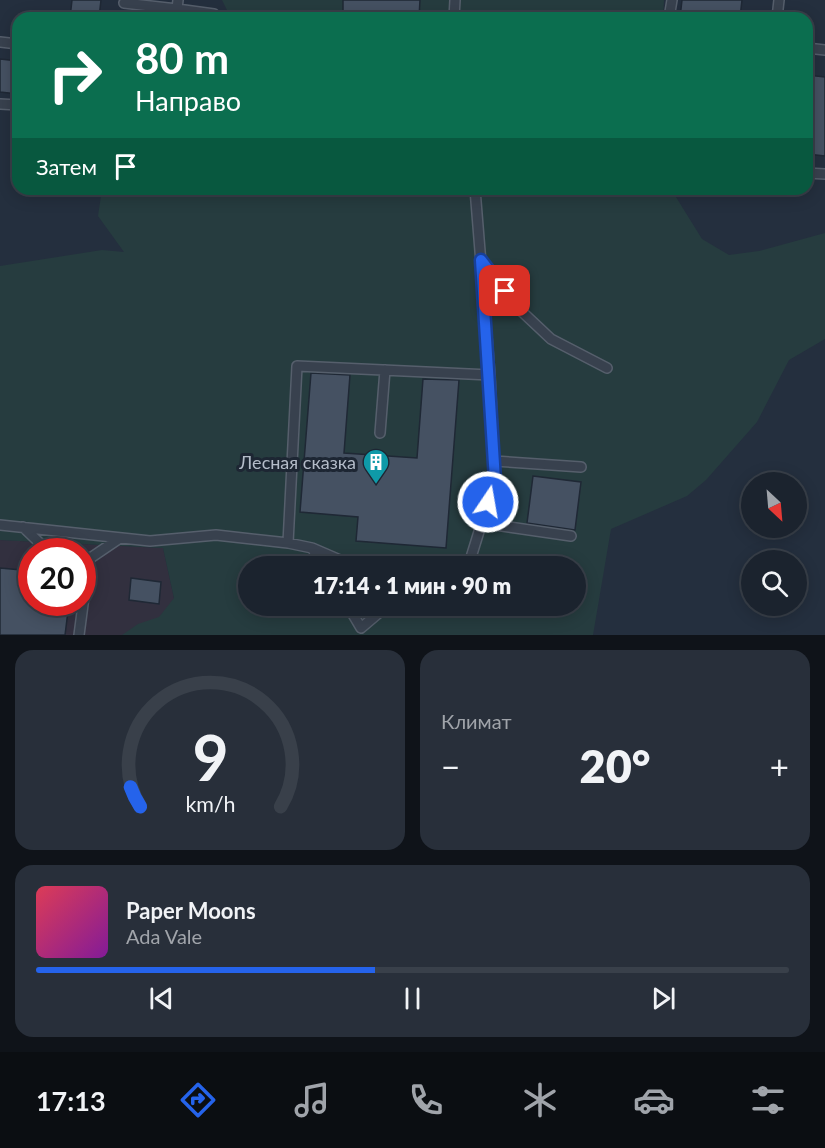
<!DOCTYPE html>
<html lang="ru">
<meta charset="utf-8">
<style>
:root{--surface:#1b232e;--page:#282f3a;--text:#f1f3f6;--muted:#a0a4aa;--line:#39404a;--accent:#2563eb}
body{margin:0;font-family:Lato,sans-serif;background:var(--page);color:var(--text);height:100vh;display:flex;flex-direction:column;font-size:22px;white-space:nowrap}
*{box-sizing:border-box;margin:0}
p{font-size:20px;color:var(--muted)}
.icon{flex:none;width:33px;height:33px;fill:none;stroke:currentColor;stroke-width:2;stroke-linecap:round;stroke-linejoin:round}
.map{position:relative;height:635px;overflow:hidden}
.panel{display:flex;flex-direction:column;gap:15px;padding:15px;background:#0f1319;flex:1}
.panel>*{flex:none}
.top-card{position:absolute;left:12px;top:12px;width:801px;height:183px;border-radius:18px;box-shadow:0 3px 15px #0003,0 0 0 2px var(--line);background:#0b6e4f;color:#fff;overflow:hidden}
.needle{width:39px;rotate:154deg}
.tools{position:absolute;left:741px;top:472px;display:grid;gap:12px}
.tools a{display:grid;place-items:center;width:66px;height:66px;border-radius:50%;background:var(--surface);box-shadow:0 3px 15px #0003,0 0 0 2px var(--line);font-size:30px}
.speed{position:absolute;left:18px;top:538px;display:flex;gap:12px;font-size:30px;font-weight:700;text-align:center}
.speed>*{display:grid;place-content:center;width:78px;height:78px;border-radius:50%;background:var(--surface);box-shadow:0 3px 15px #0003,0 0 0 2px var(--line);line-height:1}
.speed .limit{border:9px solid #d22;background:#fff;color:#111}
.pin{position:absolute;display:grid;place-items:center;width:51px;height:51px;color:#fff;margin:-26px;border-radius:12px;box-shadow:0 3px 9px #0006}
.me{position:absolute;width:66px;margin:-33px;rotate:12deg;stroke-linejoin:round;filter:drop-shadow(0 0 4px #0008)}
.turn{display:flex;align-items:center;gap:21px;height:126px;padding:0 24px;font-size:27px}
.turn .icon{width:78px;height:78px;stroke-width:2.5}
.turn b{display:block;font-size:42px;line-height:51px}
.then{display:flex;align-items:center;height:57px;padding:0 24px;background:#0003;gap:12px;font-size:22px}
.big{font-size:45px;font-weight:800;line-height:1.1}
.panel .card{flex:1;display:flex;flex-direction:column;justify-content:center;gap:9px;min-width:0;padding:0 21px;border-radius:18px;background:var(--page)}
.panel .dial{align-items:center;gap:0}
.dial svg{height:156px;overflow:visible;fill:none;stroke:var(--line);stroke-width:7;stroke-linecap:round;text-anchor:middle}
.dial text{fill:var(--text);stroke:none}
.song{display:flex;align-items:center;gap:18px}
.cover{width:72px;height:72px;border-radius:9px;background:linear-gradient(135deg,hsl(350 70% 55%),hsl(290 70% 35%))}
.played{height:6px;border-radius:3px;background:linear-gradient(90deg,var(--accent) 45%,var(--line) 45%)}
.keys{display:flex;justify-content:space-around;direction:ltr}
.heat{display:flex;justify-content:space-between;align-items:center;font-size:33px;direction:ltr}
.panel .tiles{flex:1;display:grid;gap:15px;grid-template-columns:1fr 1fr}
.card:last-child{grid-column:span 2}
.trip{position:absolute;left:238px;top:556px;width:348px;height:60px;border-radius:30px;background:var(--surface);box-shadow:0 3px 15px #0003,0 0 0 2px var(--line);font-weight:800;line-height:60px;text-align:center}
.tab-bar{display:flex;height:96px;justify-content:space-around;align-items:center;background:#0b0e12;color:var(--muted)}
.tab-bar .icon{width:42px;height:42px}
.tab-bar .current{color:var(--accent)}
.tab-bar b{font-size:27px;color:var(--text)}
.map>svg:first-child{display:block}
.medical{fill:#32303f;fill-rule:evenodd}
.green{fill:#263c3f;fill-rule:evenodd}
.building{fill:#455162;stroke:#1f2835;stroke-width:1.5}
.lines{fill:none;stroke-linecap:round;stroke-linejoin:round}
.service-casing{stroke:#565f6c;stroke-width:12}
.service{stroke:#38414e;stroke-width:9}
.route-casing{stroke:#184099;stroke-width:15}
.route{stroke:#2563eb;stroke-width:10}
.labels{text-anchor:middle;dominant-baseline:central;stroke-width:6;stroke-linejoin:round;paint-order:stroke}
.poi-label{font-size:18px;fill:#b4bcc9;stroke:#1d2633;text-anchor:end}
</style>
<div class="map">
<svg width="825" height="635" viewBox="0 0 825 635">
<rect width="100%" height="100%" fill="#242f3e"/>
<path class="medical" d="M0 540 163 548 182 635H0ZM32 552H82V603H32Z"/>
<path class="green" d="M222 0H664L663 18H231Z
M102 189H671L702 239 729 255 759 251 825 233V339L789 360 757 422 706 480 687 496 611 529 593 635H122L138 624 159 617 174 598 163 548 0 540V266L102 250 124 252 98 216ZM249 567H576V606H249Z"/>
<path class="building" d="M72 0H101L99 18H70Z
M343 0H420L419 18H343Z
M682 0H742L740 18H680Z
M0 59 18 61V94L0 92Z
M807 75 825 77V156L807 154Z
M311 373 350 375 344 453 417 458 423 379 459 380 446 548 356 541 358 517 300 512Z
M533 476 581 482 575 530 527 523Z
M0 568 32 571V603H69L65 635H0Z
M131 578 161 582 159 604 129 600Z"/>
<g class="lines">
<g class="service-casing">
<path id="service" d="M124 3 177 9 178 0
M177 9 214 14 213 18
M454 18 455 0
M669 18 672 0
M777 18 779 0
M0 42 18 44
M807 48 825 50
M0 104 18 105
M807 173 825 174
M481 259 517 307 551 339 607 368
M380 433 385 370
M494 461 581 467
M481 523 571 536
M0 525 150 541 216 535 288 543 312 548 356 567
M23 527 49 552
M288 543 297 366 490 375
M312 548 324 567
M84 559H89L120 538
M468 567 495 480 490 375 475 189
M348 606 361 628 387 606
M79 635 89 559"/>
</g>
<use href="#service" class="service"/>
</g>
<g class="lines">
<g class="route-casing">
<path id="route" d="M488 502 495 480 481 260 505 291"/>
</g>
<use href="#route" class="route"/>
</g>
<defs>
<g id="building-pin" transform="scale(1.35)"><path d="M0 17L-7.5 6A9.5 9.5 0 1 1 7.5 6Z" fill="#0f9aa8" stroke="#1d2633"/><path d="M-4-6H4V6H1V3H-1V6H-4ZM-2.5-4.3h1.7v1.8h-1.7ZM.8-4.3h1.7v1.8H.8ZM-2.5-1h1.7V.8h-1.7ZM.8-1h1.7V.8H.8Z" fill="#fff"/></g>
</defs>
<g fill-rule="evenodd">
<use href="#building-pin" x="376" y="462"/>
</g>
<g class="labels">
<g class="poi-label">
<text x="356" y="462">Лесная сказка</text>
</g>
</g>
</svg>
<div class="tools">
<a><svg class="needle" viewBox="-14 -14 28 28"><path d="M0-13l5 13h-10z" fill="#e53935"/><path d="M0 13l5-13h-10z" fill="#a0a4aa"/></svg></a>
<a><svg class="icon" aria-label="search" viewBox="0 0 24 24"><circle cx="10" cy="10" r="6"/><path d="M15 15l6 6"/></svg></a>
</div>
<div class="speed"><div class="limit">20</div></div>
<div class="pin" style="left:505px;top:291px;background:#d93025"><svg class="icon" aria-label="arrive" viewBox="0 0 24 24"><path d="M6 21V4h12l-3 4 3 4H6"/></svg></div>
<svg class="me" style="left:488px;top:502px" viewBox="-20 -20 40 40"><circle r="17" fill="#2563eb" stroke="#fff" stroke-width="3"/><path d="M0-11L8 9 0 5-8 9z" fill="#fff"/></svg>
<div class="trip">17:14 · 1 мин · 90 m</div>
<div class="top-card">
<div class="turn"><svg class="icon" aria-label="right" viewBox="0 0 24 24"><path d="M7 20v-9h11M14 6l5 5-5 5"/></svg><div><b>80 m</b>Направо</div></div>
<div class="then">Затем<svg class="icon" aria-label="arrive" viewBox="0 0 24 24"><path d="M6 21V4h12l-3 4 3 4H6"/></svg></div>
</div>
</div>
<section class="panel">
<div class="tiles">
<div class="card dial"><svg viewBox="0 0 100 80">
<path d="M14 69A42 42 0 1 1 86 69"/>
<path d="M14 69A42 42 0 0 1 9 59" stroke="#2563eb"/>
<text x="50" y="56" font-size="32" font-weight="700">9</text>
<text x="50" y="72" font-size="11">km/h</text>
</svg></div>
<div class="card"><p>Климат</p>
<div class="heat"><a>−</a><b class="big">20°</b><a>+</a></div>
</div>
<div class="card">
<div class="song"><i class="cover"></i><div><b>Paper Moons</b><p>Ada Vale</p></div></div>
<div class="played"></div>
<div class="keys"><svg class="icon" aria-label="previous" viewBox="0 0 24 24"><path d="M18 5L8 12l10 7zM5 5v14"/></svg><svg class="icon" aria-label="pause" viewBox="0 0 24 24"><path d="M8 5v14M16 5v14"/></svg><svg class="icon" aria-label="next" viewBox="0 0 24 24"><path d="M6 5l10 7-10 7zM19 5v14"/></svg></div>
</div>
</div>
</section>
<nav class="tab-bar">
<b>17:13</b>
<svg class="icon current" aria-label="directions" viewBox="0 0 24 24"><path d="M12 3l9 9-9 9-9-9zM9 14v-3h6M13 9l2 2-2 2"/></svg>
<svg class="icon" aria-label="music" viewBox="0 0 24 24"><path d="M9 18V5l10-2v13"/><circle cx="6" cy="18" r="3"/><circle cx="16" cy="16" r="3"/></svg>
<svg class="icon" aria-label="phone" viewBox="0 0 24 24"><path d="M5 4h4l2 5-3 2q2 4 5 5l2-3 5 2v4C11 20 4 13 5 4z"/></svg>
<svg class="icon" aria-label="climate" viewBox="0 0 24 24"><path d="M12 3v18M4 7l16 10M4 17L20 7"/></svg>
<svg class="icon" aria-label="car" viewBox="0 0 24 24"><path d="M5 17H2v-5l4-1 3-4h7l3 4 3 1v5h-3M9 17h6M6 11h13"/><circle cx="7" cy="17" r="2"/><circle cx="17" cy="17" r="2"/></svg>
<svg class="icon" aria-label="filters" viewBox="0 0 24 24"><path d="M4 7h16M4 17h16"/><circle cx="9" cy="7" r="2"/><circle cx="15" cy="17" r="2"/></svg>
</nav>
